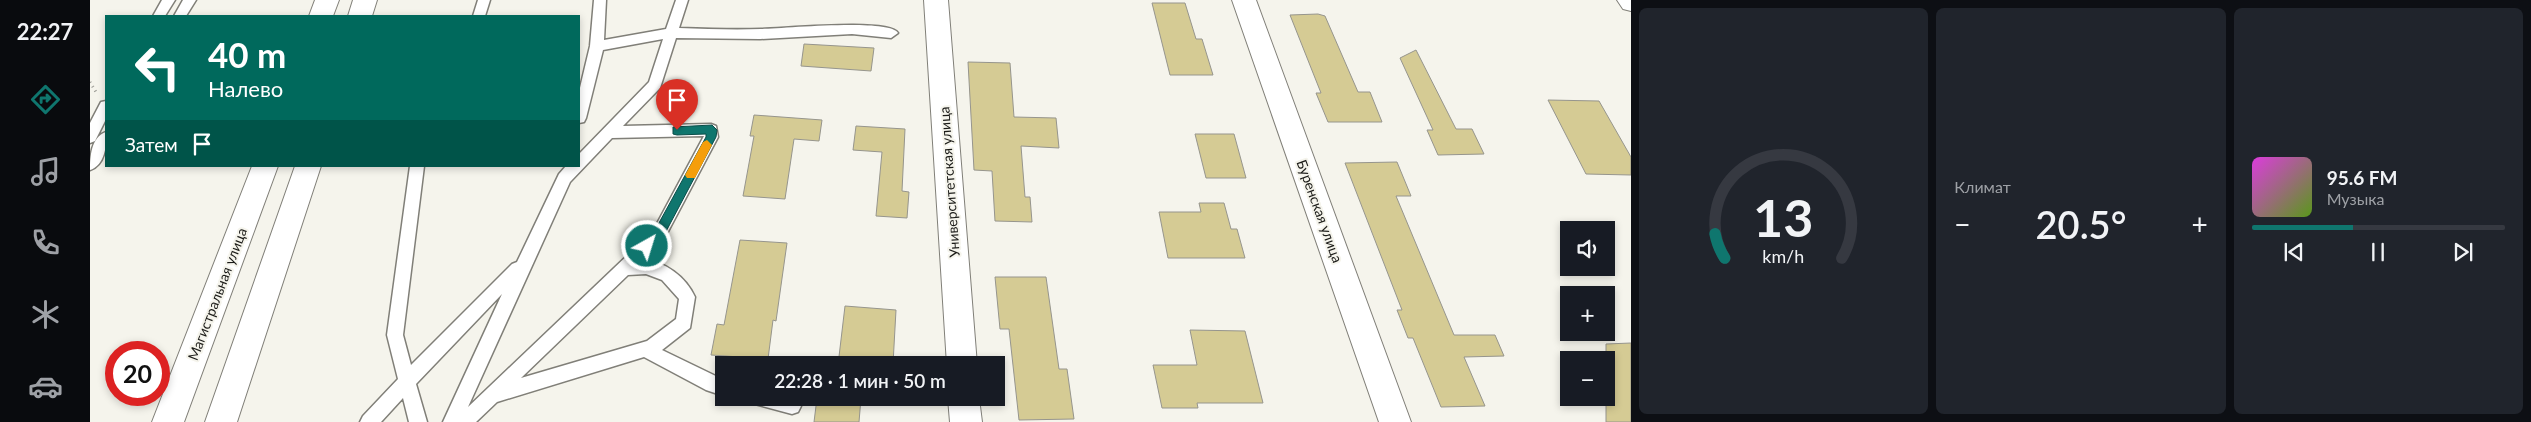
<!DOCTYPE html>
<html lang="ru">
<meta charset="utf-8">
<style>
:root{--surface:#171b24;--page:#20242c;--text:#f1f3f6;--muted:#9ea1a6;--line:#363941;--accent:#0f766e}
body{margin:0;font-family:Lato,sans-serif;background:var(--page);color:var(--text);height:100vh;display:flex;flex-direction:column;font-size:19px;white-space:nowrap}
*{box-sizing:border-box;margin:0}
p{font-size:16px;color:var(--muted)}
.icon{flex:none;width:28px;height:28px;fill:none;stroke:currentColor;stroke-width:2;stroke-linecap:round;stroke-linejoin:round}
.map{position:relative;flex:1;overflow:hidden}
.side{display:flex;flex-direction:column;gap:8px;padding:8px;background:#0d0f14;width:900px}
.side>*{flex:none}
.banner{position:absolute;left:15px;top:15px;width:475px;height:152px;border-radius:0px;box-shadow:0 2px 8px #0003;background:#00695c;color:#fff;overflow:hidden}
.fabs{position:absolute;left:1470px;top:221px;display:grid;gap:10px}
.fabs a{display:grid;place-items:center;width:55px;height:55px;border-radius:0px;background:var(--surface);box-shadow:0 2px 8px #0003;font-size:25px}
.speed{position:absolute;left:15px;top:341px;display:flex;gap:10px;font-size:25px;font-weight:700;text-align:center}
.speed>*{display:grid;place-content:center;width:65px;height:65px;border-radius:50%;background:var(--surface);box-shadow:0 2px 8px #0003;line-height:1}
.speed .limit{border:8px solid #d22;background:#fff;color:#111}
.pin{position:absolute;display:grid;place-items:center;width:42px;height:42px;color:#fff;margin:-51px -21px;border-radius:50% 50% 50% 0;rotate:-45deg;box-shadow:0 0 5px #0007}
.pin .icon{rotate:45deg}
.me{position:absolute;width:55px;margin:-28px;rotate:39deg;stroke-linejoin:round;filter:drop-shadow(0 0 4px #0008)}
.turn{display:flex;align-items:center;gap:18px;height:105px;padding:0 20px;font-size:22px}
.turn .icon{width:65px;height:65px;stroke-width:2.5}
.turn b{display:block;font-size:35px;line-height:42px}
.then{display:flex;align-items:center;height:48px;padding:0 20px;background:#0003;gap:10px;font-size:19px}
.big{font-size:38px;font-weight:600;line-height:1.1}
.side .tile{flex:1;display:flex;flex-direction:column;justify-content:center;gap:8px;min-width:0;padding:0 18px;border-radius:8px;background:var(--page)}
.side .dial{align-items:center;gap:0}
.dial svg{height:130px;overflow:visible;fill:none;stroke:var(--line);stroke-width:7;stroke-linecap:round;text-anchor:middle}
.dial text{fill:var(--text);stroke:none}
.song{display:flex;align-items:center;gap:15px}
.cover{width:60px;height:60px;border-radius:8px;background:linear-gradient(135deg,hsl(300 70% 55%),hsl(90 70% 35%))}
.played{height:5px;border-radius:2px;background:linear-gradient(90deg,var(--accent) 40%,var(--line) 40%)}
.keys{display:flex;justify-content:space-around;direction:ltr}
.heat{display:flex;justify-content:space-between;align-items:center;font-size:28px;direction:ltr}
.side .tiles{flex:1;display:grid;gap:8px;grid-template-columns:repeat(3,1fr)}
.trip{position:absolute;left:625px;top:356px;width:290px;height:50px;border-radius:0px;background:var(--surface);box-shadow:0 2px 8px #0003;font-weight:600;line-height:50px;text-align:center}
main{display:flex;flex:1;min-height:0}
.dock{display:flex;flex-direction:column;width:90px;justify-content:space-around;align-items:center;background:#090b0e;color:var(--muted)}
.dock .icon{width:35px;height:35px}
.dock .active{color:var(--accent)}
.dock b{font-size:22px;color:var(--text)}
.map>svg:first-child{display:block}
.building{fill:#d5cb94;stroke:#96958d}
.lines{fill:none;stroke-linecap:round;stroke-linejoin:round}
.lane-casing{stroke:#807f78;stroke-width:3}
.street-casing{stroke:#807f78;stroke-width:2}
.secondary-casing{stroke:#807f78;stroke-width:2}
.path{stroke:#9c9c96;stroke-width:3;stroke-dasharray:1 4;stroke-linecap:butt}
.lane{fill:#fff;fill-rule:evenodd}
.street{fill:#fff;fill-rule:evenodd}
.secondary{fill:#fff;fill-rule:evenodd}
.route{fill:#0f766e;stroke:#0a4d48}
.slow{fill:#f59e0b}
.labels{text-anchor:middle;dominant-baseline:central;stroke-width:4;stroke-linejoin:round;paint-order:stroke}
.street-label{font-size:14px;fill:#1b1b18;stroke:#f5f4ec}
</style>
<main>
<nav class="dock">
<b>22:27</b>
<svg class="icon active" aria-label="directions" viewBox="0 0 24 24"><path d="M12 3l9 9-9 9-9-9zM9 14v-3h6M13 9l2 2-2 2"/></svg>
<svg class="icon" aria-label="music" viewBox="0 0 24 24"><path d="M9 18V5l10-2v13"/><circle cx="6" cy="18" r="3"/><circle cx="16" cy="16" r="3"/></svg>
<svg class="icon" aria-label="phone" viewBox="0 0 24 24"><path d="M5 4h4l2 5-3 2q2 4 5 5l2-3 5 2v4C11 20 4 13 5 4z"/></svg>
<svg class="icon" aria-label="climate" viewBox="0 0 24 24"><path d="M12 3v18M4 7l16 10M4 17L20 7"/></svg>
<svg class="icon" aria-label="car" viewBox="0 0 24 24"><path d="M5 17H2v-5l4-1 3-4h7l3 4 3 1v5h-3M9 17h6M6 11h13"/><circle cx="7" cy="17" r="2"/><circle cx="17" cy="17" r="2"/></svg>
</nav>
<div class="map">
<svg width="1541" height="422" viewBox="0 0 1541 422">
<rect width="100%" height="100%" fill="#f5f4ec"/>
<path class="building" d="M1062 3H1095L1106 39H1112L1123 75H1080Z
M1228 14 1235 16 1268 92H1280L1292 122H1238L1226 93H1231L1200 15Z
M714 44 784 48 781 71 711 66Z
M1326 50 1366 129H1382L1394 154 1348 155 1337 130H1343L1310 58Z
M878 62 920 63 924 117 966 118 969 148 931 146 935 197H940L942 222 905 221 902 171 884 170Z
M1458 100 1509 101 1541 157V175L1496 174Z
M664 115 732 120 729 141 704 139 695 199 653 196 664 136H660Z
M766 126 815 129 812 191 819 192 817 218 786 216 792 152 763 150Z
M1105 134H1144L1156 178H1116Z
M1307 162 1321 196H1306L1364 335H1405L1414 356 1374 357 1395 406 1351 407 1323 338H1318L1307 310H1312L1255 163Z
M1109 203H1134L1141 229H1147L1155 258H1078L1069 212H1111Z
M650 240 697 243 686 321 683 320 678 359 621 355 627 324 634 325Z
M905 277H956L969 369H977L984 419 929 420 919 329H910Z
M755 306 806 310 803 364 775 362 774 365H748Z
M1100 330 1155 331 1173 403H1107L1108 408H1072L1063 365H1107Z
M1541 343V422H1516V344Z
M727 398H771L769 422H724Z"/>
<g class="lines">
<g class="lane-casing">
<path id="lane" d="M72 0H85L75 16H63Z
M93 0H106L96 16H84Z
M388 0H400L395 16H383Z
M504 0H516L514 40 576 29 586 0H598L589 28C616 29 644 30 671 29 691 29 799 18 808 33L801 38 762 34 670 39 586 38 570 88 533 126 621 124 626 126 628 137 573 241 553 260C575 261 596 277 605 297L600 328 572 350 634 380V396L616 390 554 357 407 402 386 422H353L412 294 326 384 337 422H319L313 398 291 422H270L273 416 308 379 297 335 320 166H334L313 335 321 365 422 264 427 262 469 174 476 166H489V154L559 82 573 39 513 50 496 118 494 122 489 123V92L500 46ZM614 136 563 231 378 407 480 182 522 138ZM556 274 572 280 589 299 586 319 557 341 431 378 538 275Z
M16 101V119L5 141 0 143V123L11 102Z
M16 132C17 145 15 165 0 170 0 157 1 137 16 132Z
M662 398H701L708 400 711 406 708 412 702 414 665 404Z"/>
</g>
<g class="street-casing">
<path id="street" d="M834 0H858L887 365H857Z
M1142 0H1166L1321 422H1289Z
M1527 0H1541V11L1533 9Z
M858 398H889L892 422H860Z"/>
</g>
<g class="secondary-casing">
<path id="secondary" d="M225 0H249L243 16H219Z
M263 0H287L282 16H258Z
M162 166H188L94 422H62Z
M205 166H231L147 422H115Z"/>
</g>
<path class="path" d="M0 82 6 92"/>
<use href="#lane" class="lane"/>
<use href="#street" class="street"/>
<use href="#secondary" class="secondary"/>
</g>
<path class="route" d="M622 125 627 130 626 137 572 239 561 250H553V243L564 232 616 137V134L587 135 583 134V127Z"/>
<path class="slow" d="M617 140 622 145 605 178H597L595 175 613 142Z"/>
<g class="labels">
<g class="street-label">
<text transform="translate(859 182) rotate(-94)">Университетская улица</text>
<text transform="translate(1230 211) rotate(70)">Буренская улица</text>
<text transform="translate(127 294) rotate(-69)">Магистральная улица</text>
</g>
</g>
</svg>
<div class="fabs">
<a><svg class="icon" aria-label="sound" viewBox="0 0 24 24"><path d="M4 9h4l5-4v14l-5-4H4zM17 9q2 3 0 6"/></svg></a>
<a>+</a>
<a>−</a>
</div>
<div class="speed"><div class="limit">20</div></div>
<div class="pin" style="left:587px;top:130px;background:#d93025"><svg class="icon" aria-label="arrive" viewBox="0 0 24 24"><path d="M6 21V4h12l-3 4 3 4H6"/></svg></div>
<svg class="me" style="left:557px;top:246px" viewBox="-20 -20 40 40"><circle r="17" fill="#0f766e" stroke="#fff" stroke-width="3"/><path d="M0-11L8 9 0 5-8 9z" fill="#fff"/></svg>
<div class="trip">22:28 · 1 мин · 50 m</div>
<div class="banner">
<div class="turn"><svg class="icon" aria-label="left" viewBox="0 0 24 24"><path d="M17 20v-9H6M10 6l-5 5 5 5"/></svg><div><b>40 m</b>Налево</div></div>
<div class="then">Затем<svg class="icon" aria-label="arrive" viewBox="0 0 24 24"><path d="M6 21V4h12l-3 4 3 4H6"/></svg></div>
</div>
</div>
<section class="side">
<div class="tiles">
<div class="tile dial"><svg viewBox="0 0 100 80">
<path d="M14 69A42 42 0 1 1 86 69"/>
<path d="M14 69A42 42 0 0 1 8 54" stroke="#0f766e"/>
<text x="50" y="56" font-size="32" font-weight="700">13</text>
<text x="50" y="72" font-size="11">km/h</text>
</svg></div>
<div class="tile"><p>Климат</p>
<div class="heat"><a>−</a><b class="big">20.5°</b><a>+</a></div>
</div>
<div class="tile">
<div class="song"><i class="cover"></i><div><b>95.6 FM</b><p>Музыка</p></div></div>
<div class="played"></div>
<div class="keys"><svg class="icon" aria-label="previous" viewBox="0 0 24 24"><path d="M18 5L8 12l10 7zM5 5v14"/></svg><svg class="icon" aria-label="pause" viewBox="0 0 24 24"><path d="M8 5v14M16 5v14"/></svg><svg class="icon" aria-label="next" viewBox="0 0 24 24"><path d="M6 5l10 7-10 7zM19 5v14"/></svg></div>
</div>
</div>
</section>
</main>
